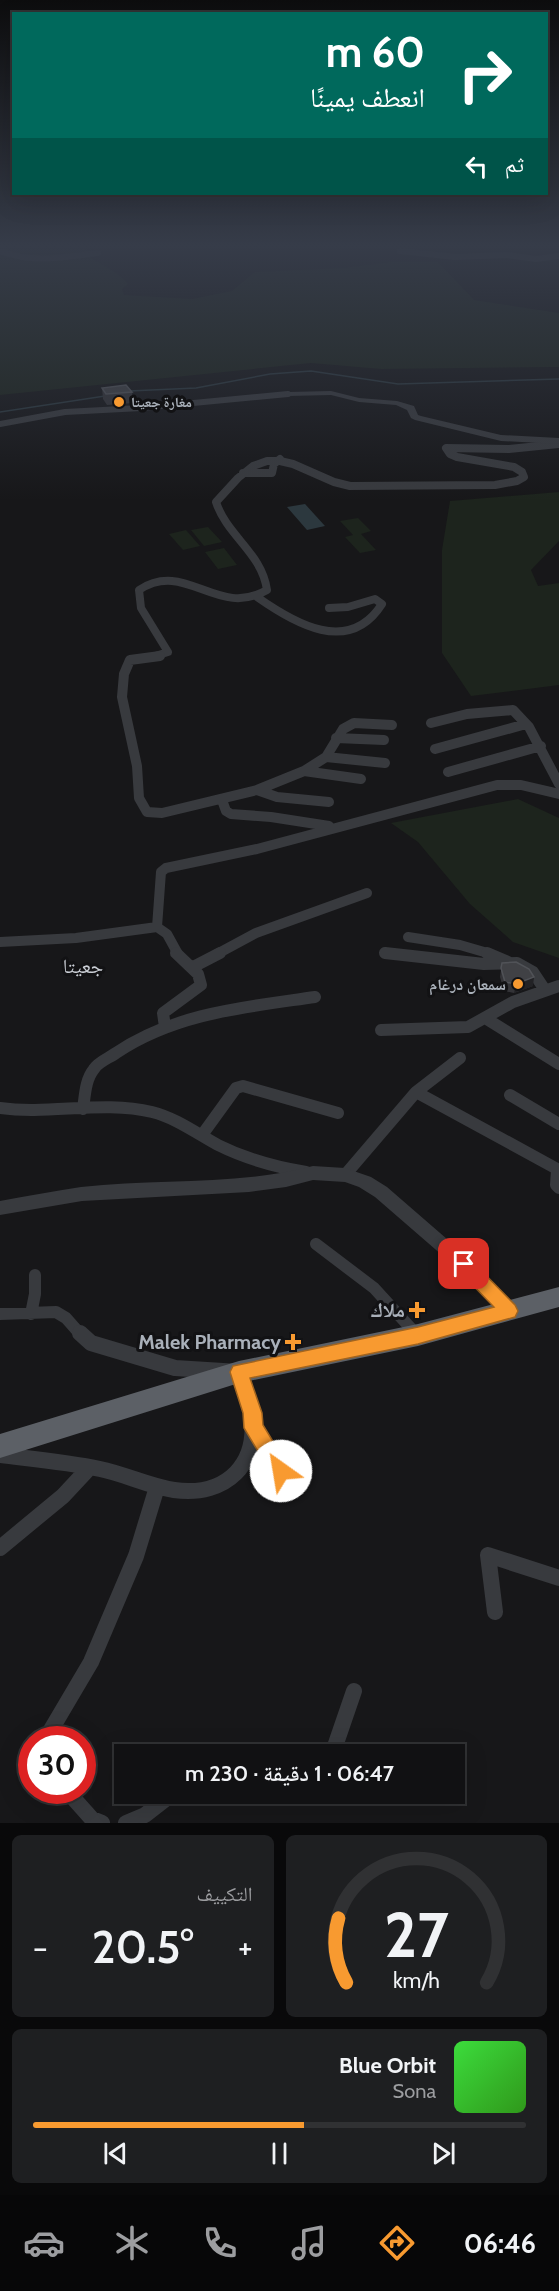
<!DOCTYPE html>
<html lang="ar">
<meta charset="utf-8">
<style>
:root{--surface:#111113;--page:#1e1f21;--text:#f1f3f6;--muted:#9c9da0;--line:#303133;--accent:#f89a30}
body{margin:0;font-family:Cabin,"Noto Naskh Arabic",sans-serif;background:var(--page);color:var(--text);direction:rtl;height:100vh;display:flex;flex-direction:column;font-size:22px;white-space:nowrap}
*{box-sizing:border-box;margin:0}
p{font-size:20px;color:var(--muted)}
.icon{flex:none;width:33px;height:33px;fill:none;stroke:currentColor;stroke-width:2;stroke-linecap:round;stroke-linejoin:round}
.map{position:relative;height:1823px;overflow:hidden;direction:ltr}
.drawer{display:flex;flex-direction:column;gap:12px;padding:12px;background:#09090a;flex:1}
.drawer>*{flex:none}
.top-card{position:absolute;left:12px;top:12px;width:536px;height:183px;border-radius:0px;box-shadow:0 6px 24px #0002,0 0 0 2px var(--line);direction:rtl;background:#00695c;color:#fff;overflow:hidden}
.speed{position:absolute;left:18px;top:1726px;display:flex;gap:12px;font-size:30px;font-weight:700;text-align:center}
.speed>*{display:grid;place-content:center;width:78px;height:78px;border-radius:50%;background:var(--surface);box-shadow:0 6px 24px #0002,0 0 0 2px var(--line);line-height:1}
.speed .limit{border:9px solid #d22;background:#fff;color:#111}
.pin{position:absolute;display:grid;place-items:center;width:51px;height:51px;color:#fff;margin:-26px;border-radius:12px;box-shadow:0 3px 9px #0006}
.me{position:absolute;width:66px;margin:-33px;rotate:328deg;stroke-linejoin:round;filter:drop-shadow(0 0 4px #0008)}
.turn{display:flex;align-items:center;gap:21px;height:126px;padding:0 24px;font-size:27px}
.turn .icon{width:78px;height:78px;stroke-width:2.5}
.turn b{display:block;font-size:42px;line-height:51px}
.then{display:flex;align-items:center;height:57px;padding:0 24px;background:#0003;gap:12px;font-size:22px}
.big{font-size:45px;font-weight:600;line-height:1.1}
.drawer .card{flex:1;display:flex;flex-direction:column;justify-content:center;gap:9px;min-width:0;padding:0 21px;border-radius:9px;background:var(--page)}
.drawer .dial{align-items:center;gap:0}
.dial svg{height:156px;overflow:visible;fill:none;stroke:var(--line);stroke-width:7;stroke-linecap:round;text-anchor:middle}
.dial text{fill:var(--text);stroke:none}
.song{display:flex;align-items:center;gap:18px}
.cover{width:72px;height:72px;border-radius:9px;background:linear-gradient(135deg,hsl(120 70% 55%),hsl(110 70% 35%))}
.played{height:6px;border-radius:3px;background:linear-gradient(90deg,var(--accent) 55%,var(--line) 55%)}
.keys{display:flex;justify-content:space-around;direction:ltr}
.heat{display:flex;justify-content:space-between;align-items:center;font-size:33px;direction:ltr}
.drawer .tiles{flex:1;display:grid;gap:12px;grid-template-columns:1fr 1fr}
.card:last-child{grid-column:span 2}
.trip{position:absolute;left:114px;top:1744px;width:351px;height:60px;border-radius:0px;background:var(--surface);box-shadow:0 6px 24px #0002,0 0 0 2px var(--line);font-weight:600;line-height:60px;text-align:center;direction:rtl}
.menu{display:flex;height:96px;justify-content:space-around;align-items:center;background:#070708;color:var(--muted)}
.menu .icon{width:42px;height:42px}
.menu .selected{color:var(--accent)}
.menu b{font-size:27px;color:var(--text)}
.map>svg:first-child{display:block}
.green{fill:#1d241d}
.water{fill:#2c383e}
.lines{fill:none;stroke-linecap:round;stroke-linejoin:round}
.stream{stroke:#2c383e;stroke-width:1.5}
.minor-far4{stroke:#383a3e;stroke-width:6}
.minor-far3{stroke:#383a3e;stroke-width:8}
.minor-far2{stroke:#383a3e;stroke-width:10}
.minor-far1{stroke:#383a3e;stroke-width:12}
.minor{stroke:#383a3e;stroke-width:16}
.tertiary{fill:#383a3e;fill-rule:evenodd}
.trunk{fill:#5c6066;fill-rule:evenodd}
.wall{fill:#333337}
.shaded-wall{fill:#222225}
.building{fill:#404145;stroke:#505257;stroke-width:1.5}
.route{fill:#f89a30;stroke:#a1641f;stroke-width:1.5}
.poi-dot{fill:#f89a30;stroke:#121214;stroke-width:2}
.labels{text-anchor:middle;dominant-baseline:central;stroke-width:6;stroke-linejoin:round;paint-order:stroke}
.far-poi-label{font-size:14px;font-weight:bold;fill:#a9b0b9;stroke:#121214;text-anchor:start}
.poi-label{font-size:16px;font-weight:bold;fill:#a9b0b9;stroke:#121214;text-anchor:end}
.quarter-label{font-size:20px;fill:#caced5;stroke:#121214}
.near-poi-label{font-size:20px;font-weight:bold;fill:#a9b0b9;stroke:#121214;text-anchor:end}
</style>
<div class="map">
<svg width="559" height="1823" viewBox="0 0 559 1823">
<rect width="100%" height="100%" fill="#171719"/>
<path class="green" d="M0 246H90L84 253C100 265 115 269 128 284L122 289 124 295 192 299 232 291 255 272 344 268 392 262H438L474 300 559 313V367L381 369 311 363 0 395Z
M559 492V541L531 570 538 586 559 583V685L471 696 442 653V550L450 501Z
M358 518 371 531 361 534 376 550 360 553 345 537 353 535 340 521Z
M208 527 222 542 204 546 191 530Z
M186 530 200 546 183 550 169 534Z
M224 548 237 565 218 569 205 552Z
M518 799 559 818V958L513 942 470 904 418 842 391 823Z"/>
<path class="water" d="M305 504 325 526 307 530 287 507Z"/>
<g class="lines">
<path class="stream" d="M129 391 196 388 270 374 311 371 398 384 559 379
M0 412 105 396"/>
<path class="minor-far4" d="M0 251C34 264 63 257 98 253
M400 251 455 257 507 255 536 259 559 256
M0 424 65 412 141 408 288 394"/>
<path class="minor-far3" d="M243 473H272L274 464 280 459
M257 597C294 623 349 656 382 604L375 599 348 607 329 608
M149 658 168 652 141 608 139 590C186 559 217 619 267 590 262 553 227 536 216 502L238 478 253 466 267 461H280L293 464 334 482 350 486 495 485 517 481 524 477 522 472 514 467 457 457 450 454 446 448 509 449 559 444"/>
<path class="minor-far2" d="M160 656 130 660 124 674 122 697 137 766 139 798 147 812 162 813 257 790 304 771 326 757 343 729 354 723 392 725
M431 723 467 714 513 710 529 727 559 784
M336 738 384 740
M435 749 526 724
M326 757 385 763
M304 771 361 779
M448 772 541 746
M257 790 277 797 329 802
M222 800 226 811 231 814 271 817 329 826
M408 937 460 945 491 954
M0 942 76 938 157 927
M385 953 394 954
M178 954 167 934 157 927 161 872 166 868 257 849 497 785H521L559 794
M217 954 256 933 367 893"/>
<path class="minor-far1" d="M385 953 484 964 517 963 533 972 545 990
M487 953 508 962
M193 967 220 953
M485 1018 559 1064
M165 1027 163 1013 201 985 198 974 176 953
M381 1030 468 1027 513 1002 559 986
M416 1092 559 1170
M510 1095 559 1124
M0 1108C50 1115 103 1100 152 1112 176 1118 196 1133 218 1145 246 1159 275 1167 306 1172
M83 1109C85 1096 85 1080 94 1069 98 1062 109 1058 116 1053 175 1013 246 1007 315 997
M202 1135 236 1088 243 1086 338 1113
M557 1170 556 1185 559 1188
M345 1175 416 1092 460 1058
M316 1244 374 1288 417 1335
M0 1314 56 1312 66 1318 81 1335
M31 1314 35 1294V1275"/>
<path class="minor" d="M415 1333 417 1335
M253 1428 281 1471
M0 1455C33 1459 67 1462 100 1469 125 1474 148 1486 174 1490 227 1497 260 1464 251 1411 249 1398 244 1385 239 1372L175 1368 91 1343 80 1333
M0 1548 63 1496 90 1467
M495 1612 488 1555 559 1578
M45 1740 91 1662 136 1556 157 1487
M332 1755 354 1691
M67 1791 92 1819 102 1823
M126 1823 145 1815 172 1794"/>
<path class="tertiary" d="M331 391 359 398 397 401 414 406 418 415 421 416 501 435 559 438V444L501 441 415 420 411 418 407 410 396 405 359 402 331 395 288 396 284 394 288 392Z
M313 1166 345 1168 371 1177 387 1187 470 1259 515 1305 518 1311 515 1317 509 1319 503 1317 458 1269 375 1197 359 1187 345 1182 313 1180 286 1187 249 1192 82 1201 0 1215V1201C27 1196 54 1191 81 1187 159 1178 237 1186 313 1166Z"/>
<path class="trunk" d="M559 1287V1307L418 1346 239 1383 0 1458V1434L239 1361 418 1324Z"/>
</g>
<path class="wall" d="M102 388 132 392 133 403 107 405 103 399Z
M502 963 533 986 514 993 504 991 500 977Z"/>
<path class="shaded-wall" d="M534 977 533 986 514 993 516 984Z"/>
<path class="building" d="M126 385 132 392 106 394 102 388Z
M516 962 529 969 534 977 516 984 505 982 501 968 502 963Z"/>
<linearGradient id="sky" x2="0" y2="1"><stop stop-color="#0d0d0e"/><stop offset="0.49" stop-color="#363c49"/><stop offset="1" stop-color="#363c49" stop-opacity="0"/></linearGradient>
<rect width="559" height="501" fill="url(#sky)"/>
<path class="route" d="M464 1257 470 1259 515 1305 518 1311 515 1317 418 1344 250 1378 262 1413 263 1425 291 1471 288 1478 281 1481 274 1478 244 1428 243 1413 230 1372 233 1366 418 1327 494 1307 458 1270 455 1264 458 1259Z"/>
<g class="poi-dot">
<circle cx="119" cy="402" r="6"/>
<circle cx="518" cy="984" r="6"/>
<path d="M414 1301h6v6h6v6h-6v6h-6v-6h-6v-6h6z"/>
<path d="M290 1333h6v6h6v6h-6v6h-6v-6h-6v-6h6z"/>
</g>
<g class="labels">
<g class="far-poi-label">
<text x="131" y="402">مغارة جعيتا</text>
</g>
<g class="poi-label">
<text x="506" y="984">سمعان درغام</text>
</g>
<g class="quarter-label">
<text x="83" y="966">جعيتا</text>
</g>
<g class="near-poi-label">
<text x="405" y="1310">ملاك</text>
<text x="281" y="1342">Malek Pharmacy</text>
</g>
</g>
</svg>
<div class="speed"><div class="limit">30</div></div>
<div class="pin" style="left:464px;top:1264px;background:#d93025"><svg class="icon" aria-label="arrive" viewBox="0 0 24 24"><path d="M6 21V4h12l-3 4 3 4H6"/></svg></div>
<svg class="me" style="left:281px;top:1471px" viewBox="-20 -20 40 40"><circle r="19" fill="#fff"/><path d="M0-13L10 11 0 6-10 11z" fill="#f89a30"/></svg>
<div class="trip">06:47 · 1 دقيقة · 230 m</div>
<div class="top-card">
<div class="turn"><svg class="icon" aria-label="right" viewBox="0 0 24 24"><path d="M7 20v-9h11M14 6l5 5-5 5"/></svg><div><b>60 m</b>انعطف يمينًا</div></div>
<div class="then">ثم<svg class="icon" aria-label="left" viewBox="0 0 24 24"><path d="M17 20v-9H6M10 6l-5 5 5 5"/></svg></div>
</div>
</div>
<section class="drawer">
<div class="tiles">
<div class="card dial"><svg viewBox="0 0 100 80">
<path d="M14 69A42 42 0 1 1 86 69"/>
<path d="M14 69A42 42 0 0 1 10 36" stroke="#f89a30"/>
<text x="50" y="56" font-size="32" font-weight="700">27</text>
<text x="50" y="72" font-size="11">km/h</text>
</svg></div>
<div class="card"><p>التكييف</p>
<div class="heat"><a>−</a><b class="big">20.5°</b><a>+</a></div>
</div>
<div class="card">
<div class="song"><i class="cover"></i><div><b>Blue Orbit</b><p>Sona</p></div></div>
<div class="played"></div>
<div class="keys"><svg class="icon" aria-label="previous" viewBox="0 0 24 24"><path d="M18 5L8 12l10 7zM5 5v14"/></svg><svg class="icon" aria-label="pause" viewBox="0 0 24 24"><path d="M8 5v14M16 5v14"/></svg><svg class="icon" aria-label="next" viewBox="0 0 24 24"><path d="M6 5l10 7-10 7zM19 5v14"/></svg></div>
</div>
</div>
</section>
<nav class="menu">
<b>06:46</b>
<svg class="icon selected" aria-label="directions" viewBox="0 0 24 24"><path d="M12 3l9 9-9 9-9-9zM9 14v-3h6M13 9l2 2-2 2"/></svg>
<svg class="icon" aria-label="music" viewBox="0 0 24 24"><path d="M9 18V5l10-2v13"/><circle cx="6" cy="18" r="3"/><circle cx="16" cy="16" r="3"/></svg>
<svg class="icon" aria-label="phone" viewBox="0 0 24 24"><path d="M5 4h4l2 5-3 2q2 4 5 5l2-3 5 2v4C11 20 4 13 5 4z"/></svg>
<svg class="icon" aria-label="climate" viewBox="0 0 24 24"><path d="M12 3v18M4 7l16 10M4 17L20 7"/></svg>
<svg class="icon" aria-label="car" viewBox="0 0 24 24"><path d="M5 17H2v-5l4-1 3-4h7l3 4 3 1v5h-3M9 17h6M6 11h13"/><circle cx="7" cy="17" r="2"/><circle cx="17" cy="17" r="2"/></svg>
</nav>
